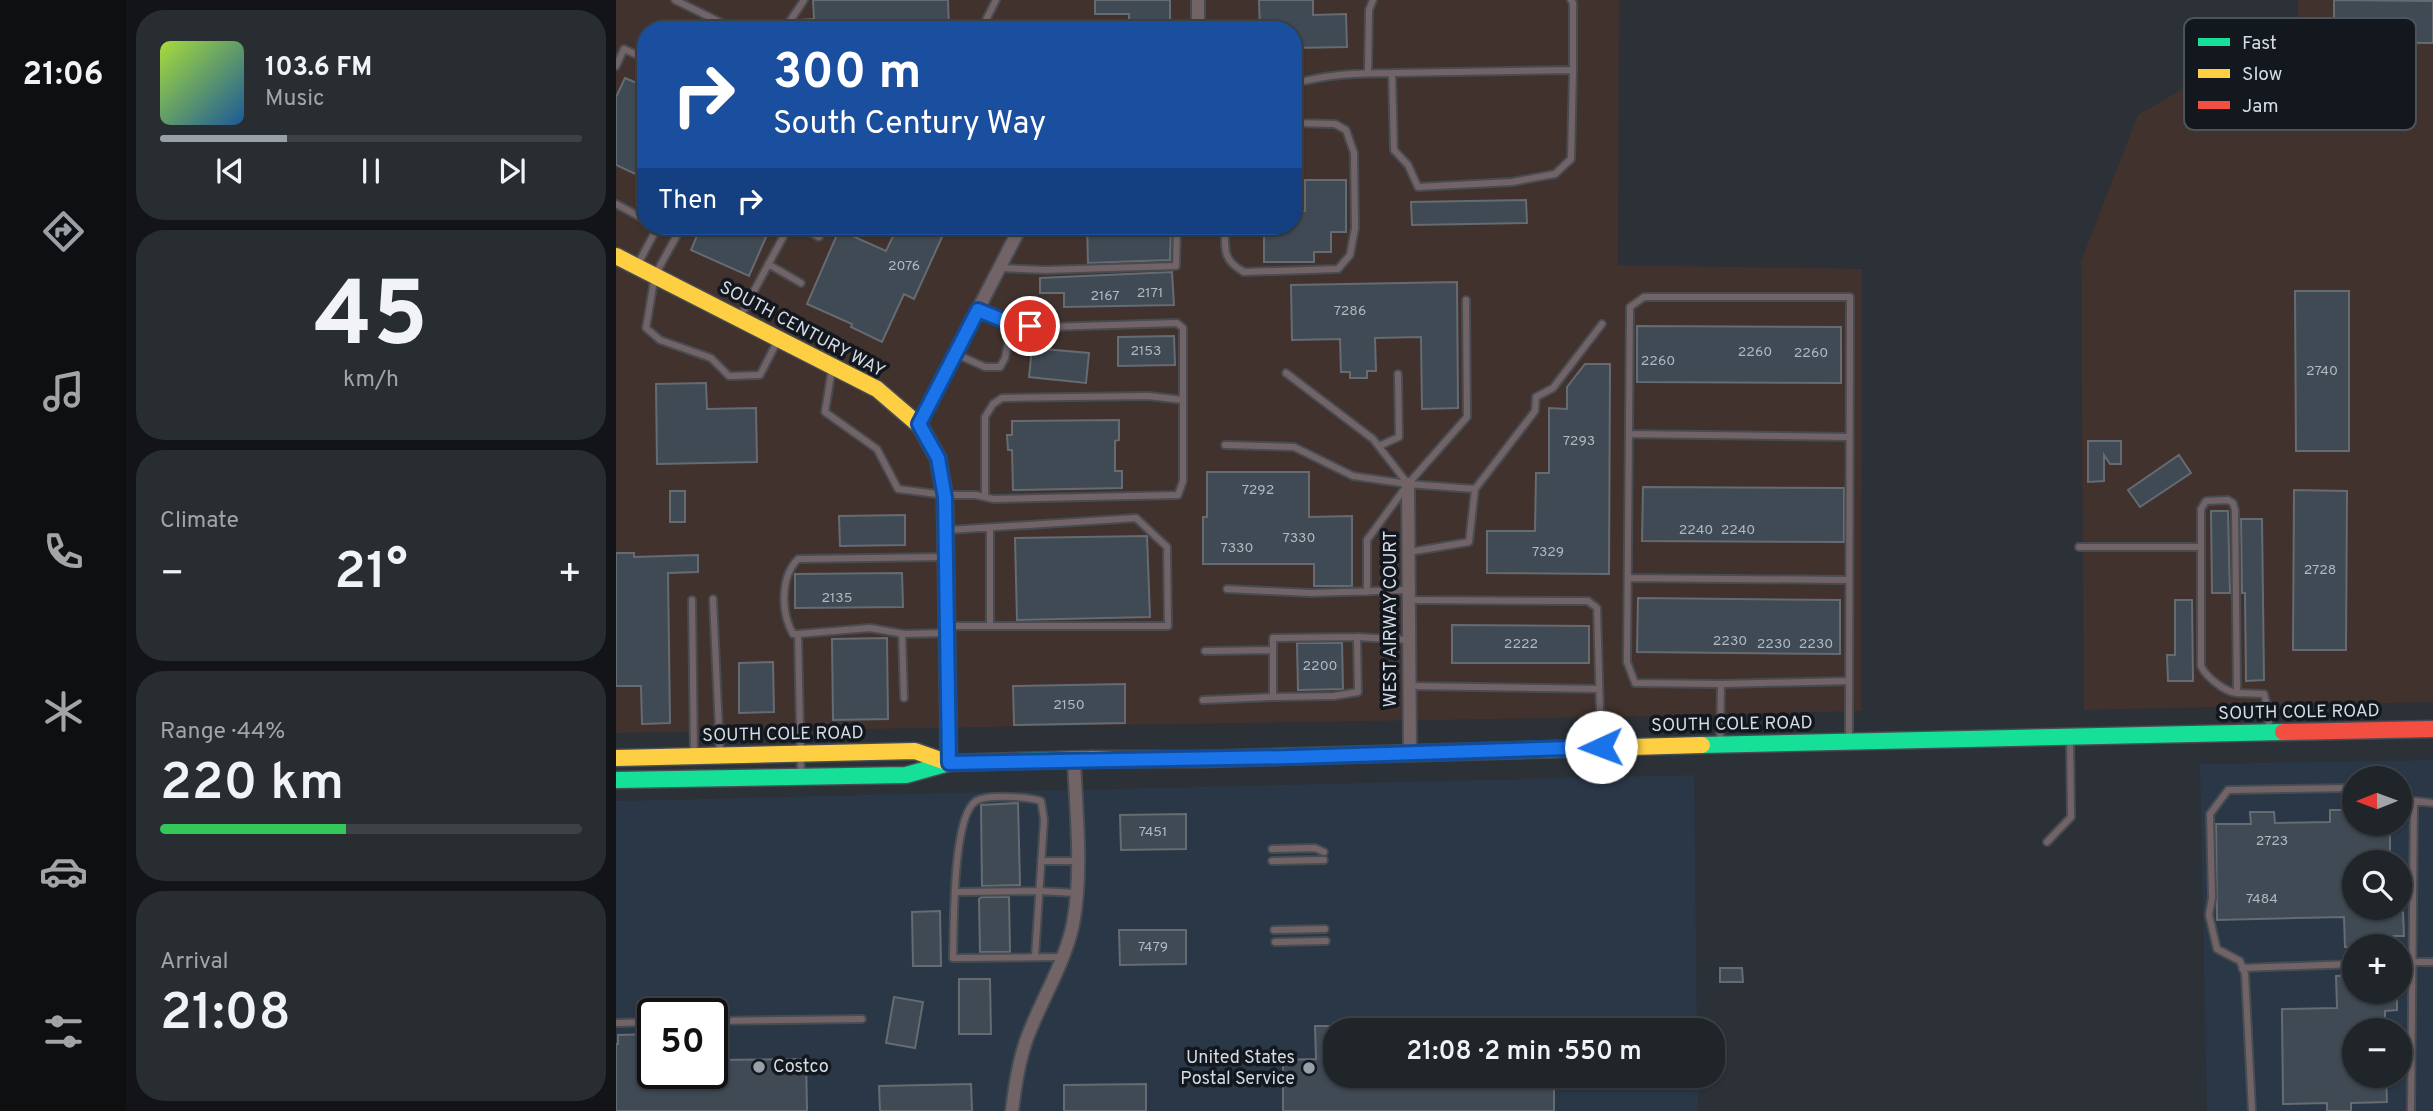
<!DOCTYPE html>
<meta charset="utf-8">
<style>
:root{--surface:#202529;--page:#282d31;--text:#f1f3f6;--muted:#a2a5a8;--line:#3d4246;--accent:#9aa0a8}
body{margin:0;font-family:Overpass,sans-serif;background:var(--page);color:var(--text);height:100vh;display:flex;flex-direction:column;font-size:26px;white-space:nowrap}
*{box-sizing:border-box;margin:0}
p{font-size:23px;color:var(--muted)}
.icon{flex:none;width:38px;height:38px;fill:none;stroke:currentColor;stroke-width:2;stroke-linecap:round;stroke-linejoin:round}
.map{position:relative;flex:1;overflow:hidden}
.panel{display:flex;flex-direction:column;gap:10px;padding:10px;background:#121417;width:490px}
.panel>*{flex:none}
.top-card{position:absolute;left:21px;top:21px;width:665px;height:214px;border-radius:28px;box-shadow:0 2px 5px #0004,0 0 0 2px var(--line);background:#1a4fa0;color:#fff;overflow:hidden}
.needle{width:46px;rotate:269deg}
.controls{position:absolute;left:1726px;top:766px;display:grid;gap:14px}
.controls a{display:grid;place-items:center;width:70px;height:70px;border-radius:50%;background:var(--surface);box-shadow:0 2px 5px #0004,0 0 0 2px var(--line);font-size:35px}
.speed{position:absolute;left:21px;top:998px;display:flex;gap:14px;font-size:35px;font-weight:700;text-align:center}
.speed>*{display:grid;place-content:center;width:91px;height:91px;border-radius:50%;background:var(--surface);box-shadow:0 2px 5px #0004,0 0 0 2px var(--line);line-height:1}
.speed .limit{border:4px solid #111;border-radius:10px;background:#fff;color:#111}
.pin{position:absolute;display:grid;place-items:center;width:60px;height:60px;color:#fff;margin:-30px;border:4px solid #fff;border-radius:50%;box-shadow:0 2px 7px #0007}
.me{position:absolute;width:77px;margin:-38px;rotate:268deg;stroke-linejoin:round;filter:drop-shadow(0 0 5px #0008)}
.turn{display:flex;align-items:center;gap:24px;height:147px;padding:0 21px;font-size:32px}
.turn .icon{width:91px;height:91px;stroke-width:2.5}
.turn b{display:block;font-size:49px;line-height:60px}
.then{display:flex;align-items:center;height:66px;padding:0 21px;background:#0003;gap:14px;font-size:26px}
.big{font-size:52px;font-weight:600;line-height:1.1}
.panel .card{flex:1;display:flex;flex-direction:column;justify-content:center;gap:10px;min-width:0;padding:0 24px;border-radius:28px;background:var(--page)}
.panel .dial{align-items:center;gap:0}
.dial b{font-size:91px;line-height:1}
.song{display:flex;align-items:center;gap:21px}
.cover{width:84px;height:84px;border-radius:10px;background:linear-gradient(135deg,hsl(80 70% 55%),hsl(210 70% 35%))}
.played{height:7px;border-radius:4px;background:linear-gradient(90deg,var(--accent) 30%,var(--line) 30%)}
.keys{display:flex;justify-content:space-around;direction:ltr}
.heat{display:flex;justify-content:space-between;align-items:center;font-size:38px;direction:ltr}
.charge{height:10px;border-radius:5px;background:linear-gradient(90deg,#34c759 44%,var(--line) 0)}
.trip{position:absolute;left:707px;top:1018px;width:402px;height:70px;border-radius:28px;background:var(--surface);box-shadow:0 2px 5px #0004,0 0 0 2px var(--line);font-weight:600;line-height:70px;text-align:center}
main{display:flex;flex:1;min-height:0}
.tabs{display:flex;flex-direction:column;width:126px;justify-content:space-around;align-items:center;background:#0d0f10;color:var(--muted)}
.tabs .icon{width:49px;height:49px}
.tabs .current{color:var(--accent)}
.tabs b{font-size:32px;color:var(--text)}
.map>svg:first-child{display:block}
.built{fill:#293747;fill-rule:evenodd}
.industrial{fill:#41322e;fill-rule:evenodd}
.building{fill:#3f4a55;stroke:#666b71;stroke-width:2}
.lines{fill:none;stroke-linecap:round;stroke-linejoin:round}
.lane-casing{stroke:#474c52;stroke-width:10}
.street-casing{stroke:#474c52;stroke-width:16}
.fast-casing{stroke:#474c52;stroke-width:19}
.slow-casing{stroke:#474c52;stroke-width:19}
.jam-casing{stroke:#474c52;stroke-width:19}
.lane{stroke:#726466;stroke-width:6}
.street{stroke:#726466;stroke-width:12}
.fast{stroke:#16e098;stroke-width:16}
.slow{stroke:#ffcf43;stroke-width:16}
.jam{stroke:#f24e42;stroke-width:16}
.route-casing{stroke:#114b97;stroke-width:18}
.route{stroke:#1a73e8;stroke-width:12}
.poi-dot{fill:#9aa0a8;stroke:#13181e;stroke-width:2.5}
.labels{text-anchor:middle;dominant-baseline:central;stroke-width:7;stroke-linejoin:round;paint-order:stroke}
.number-label{font-size:14px;fill:#b0b8c1}
.street-label{font-size:18px;fill:#d5dce5;stroke:#13181e}
.poi-label{font-size:18px;fill:#d5dce5;stroke:#13181e;text-anchor:end}
.key{fill:#13181e;stroke:#4d535a;stroke-width:2}
.key-label{font-size:19px;fill:#d5dce5}
</style>
<main>
<nav class="tabs">
<b>21:06</b>
<svg class="icon current" aria-label="directions" viewBox="0 0 24 24"><path d="M12 3l9 9-9 9-9-9zM9 14v-3h6M13 9l2 2-2 2"/></svg>
<svg class="icon" aria-label="music" viewBox="0 0 24 24"><path d="M9 18V5l10-2v13"/><circle cx="6" cy="18" r="3"/><circle cx="16" cy="16" r="3"/></svg>
<svg class="icon" aria-label="phone" viewBox="0 0 24 24"><path d="M5 4h4l2 5-3 2q2 4 5 5l2-3 5 2v4C11 20 4 13 5 4z"/></svg>
<svg class="icon" aria-label="climate" viewBox="0 0 24 24"><path d="M12 3v18M4 7l16 10M4 17L20 7"/></svg>
<svg class="icon" aria-label="car" viewBox="0 0 24 24"><path d="M5 17H2v-5l4-1 3-4h7l3 4 3 1v5h-3M9 17h6M6 11h13"/><circle cx="7" cy="17" r="2"/><circle cx="17" cy="17" r="2"/></svg>
<svg class="icon" aria-label="filters" viewBox="0 0 24 24"><path d="M4 7h16M4 17h16"/><circle cx="9" cy="7" r="2"/><circle cx="15" cy="17" r="2"/></svg>
</nav>
<section class="panel">
<div class="card">
<div class="song"><i class="cover"></i><div><b>103.6 FM</b><p>Music</p></div></div>
<div class="played"></div>
<div class="keys"><svg class="icon" aria-label="previous" viewBox="0 0 24 24"><path d="M18 5L8 12l10 7zM5 5v14"/></svg><svg class="icon" aria-label="pause" viewBox="0 0 24 24"><path d="M8 5v14M16 5v14"/></svg><svg class="icon" aria-label="next" viewBox="0 0 24 24"><path d="M6 5l10 7-10 7zM19 5v14"/></svg></div>
</div>
<div class="card dial"><b>45</b><p>km/h</p></div>
<div class="card"><p>Climate</p>
<div class="heat"><a>−</a><b class="big">21°</b><a>+</a></div>
</div>
<div class="card"><p>Range · 44%</p><b class="big">220 km</b><div class="charge"></div></div>
<div class="card"><p>Arrival</p><b class="big">21:08</b></div>
</section>
<div class="map">
<svg width="1817" height="1111" viewBox="0 0 1817 1111">
<rect width="100%" height="100%" fill="#2b3137"/>
<path class="built" d="M1817 760V1111H1591L1584 764ZM1738 779H1783V824H1738ZM1738 863H1783V908H1738ZM1738 947H1783V992H1738ZM1738 1031H1783V1076H1738Z
M1078 775 1081 1031H719V1076H1082V1111H0V801ZM37 1013H96V1073H37Z"/>
<path class="industrial" d="M0 0H1003L1002 265 1246 269 1245 711 999 717 0 733ZM30 30H677V226H30Z
M1682 0H1817V702L1468 710 1465 261 1522 115 1682 22Z"/>
<path class="building" d="M197 0H332L333 30H175L182 20 198 19Z
M479 0H554V30H513V14H479Z
M643 0H697V15L730 14 731 47 677 48V30H644Z
M1718 0 1817 1V43L1718 42Z
M9 78 30 87V179L0 165V97Z
M689 180H730V232H715V252H698V262H648V226H677L679 211H689Z
M910 200 911 223 796 225 795 202Z
M85 226H123L150 237 133 276 75 250Z
M282 226H302L326 237 298 299 288 294 266 342 235 327 236 324 191 304 223 230 270 251Z
M471 226H555L554 260 472 263Z
M556 272 558 305 448 307V293H424V278Z
M841 282 842 408 806 409 805 337 759 338 760 371H751V378H734V372H725L724 339 676 340 675 285Z
M1679 291H1733V451H1680Z
M1021 326 1225 327V383L1021 382Z
M558 336 559 365 502 366V337Z
M416 348 473 353 470 383 413 377Z
M969 364H994L993 574 871 573V531H919L920 473H933V408L951 409V387Z
M90 383 91 409 140 408 141 462 41 464 40 384Z
M503 420V440L499 441V471H506V488L397 490 396 450H392L391 435H396V421Z
M1472 441H1505V464H1494L1488 455V481L1472 482Z
M1563 455 1575 473 1524 507 1512 490Z
M591 472H693V517L736 516V586H698V564H587V517H591Z
M1027 487 1228 488V542L1026 541Z
M1678 490 1731 491 1730 650H1677Z
M54 491H69V522H54Z
M1595 511H1612L1614 593H1596Z
M289 515V545L224 546 223 516Z
M1625 519H1646L1648 680 1630 681 1629 593H1626Z
M531 536 534 617 401 620 399 538Z
M0 553H18V557L82 555V572L52 573 54 723 26 724 25 686H0Z
M286 573 287 607 179 608V574Z
M1022 598 1224 600V654L1021 652Z
M1559 600H1576L1577 681H1552L1551 655H1559Z
M836 625 973 626V663H836Z
M271 638 272 719 217 720 216 639Z
M681 643H726L727 689 682 690Z
M157 662 158 712 123 713V663Z
M509 684V723L398 725 397 686Z
M402 803 404 885 366 886 365 805Z
M1714 810H1738V824H1774V863H1738V908H1775L1776 912H1787L1788 936H1776V947H1729L1728 917 1601 920 1600 824H1635L1634 812H1658L1659 823 1714 822Z
M570 814V849L505 850 504 815Z
M366 897H393L394 952H364L363 899Z
M324 911 325 966H297L296 912Z
M503 930H570V964L504 965Z
M1104 968H1126L1127 982H1104Z
M1738 975V992H1781V1010L1769 1011V1031H1738V1076H1770L1771 1102 1735 1103V1111H1711V1103L1667 1104 1666 1009 1721 1008 1720 976Z
M343 979H374L375 1034H343Z
M278 997 307 1002 299 1048 270 1043Z
M699 1026H719V1076H938V1111H667V1060L700 1059Z
M37 1034V1073H96V1060L190 1059 191 1111H0V1044H2V1035Z
M355 1084 356 1111H264L263 1086Z
M530 1084V1111H448V1085Z"/>
<g class="lines">
<g class="lane-casing">
<path id="lane" d="M59 0 120 30
M955 0 957 3V70
M168 30 188 0
M365 30 380 0
M0 66 8 49 30 59
M752 73 753 10 757 0
M677 84C711 74 742 73 776 73L957 70 955 159 939 174 896 182 802 187 792 165 778 150 776 73
M0 204 30 220
M66 226 39 275 30 328 44 340 95 358 113 376 144 375 162 340
M183 226 203 237 210 226
M609 226C609 249 606 260 628 272L722 269 734 255 739 228 738 153 730 130 719 124 677 123
M22 264 42 226
M152 264 185 283
M383 268 429 270 560 266 561 226
M124 317 173 226
M340 354 369 367H384L389 358 396 324
M216 368 209 412 261 449 282 489 329 495H360L377 499 562 495 567 481V328L561 323 432 327 396 324 362 310
M670 373 757 439 792 484
M1013 434 1233 437
M609 445 678 447 737 476 792 484 859 489
M763 446 783 437 782 374
M369 497V417L377 404 386 398 532 396 567 400
M374 528V626
M333 530 520 518 551 547 552 626H333
M1463 547H1585
M793 552 853 542 859 489 919 411 920 397 937 388 986 324
M1012 578 1233 580
M611 589 694 593 793 590
M751 592V540L792 484 851 417 850 300
M97 599 104 753
M76 600 78 754
M793 600 972 601 981 608 985 745
M182 634H177C165 613 164 577 182 559L328 557
M286 634 288 698
M741 637 742 692 718 696 657 697V638L741 637 793 640
M589 651 657 650
M1105 684 1233 681
M793 686 983 689
M1621 693C1609 692 1590 677 1585 666V509L1590 501 1612 500 1617 503 1619 510 1621 693 1648 694 1652 709 1653 730
M587 700 657 697
M1104 744 1105 684 1019 683 1011 662 1014 307 1028 297H1234L1233 739
M185 776 182 634 254 628 288 634 329 633
M1783 799 1817 803
M1431 842 1455 817 1454 738
M656 849 699 848 708 852
M425 861H461
M656 861 708 860
M340 892 423 891 460 893
M658 930 709 929
M659 942 710 941
M419 957 428 820 425 801C413 797 371 794 360 801 336 816 338 929 337 958L446 957
M1783 962H1817
M1626 968 1738 964
M96 1021 246 1019
M0 1023 37 1022
M1636 1111 1629 974 1624 961 1601 949 1593 915 1596 898 1594 814 1612 790 1738 788
M1795 1111 1798 801"/>
</g>
<g class="street-casing">
<path id="street" d="M582 30V0
M303 424 405 226
M792 484 794 754
M396 1111C399 1085 403 1057 413 1033 427 997 449 962 457 924 467 871 460 813 458 759"/>
</g>
<g class="fast-casing">
<path id="fast" d="M304 426 322 458 329 498 333 763
M1086 745 1667 732
M0 780 290 775 333 763 476 759"/>
</g>
<g class="slow-casing">
<path id="slow" d="M0 256 261 389 304 426
M0 758 299 751 333 763
M476 759H585L1086 745"/>
</g>
<g class="jam-casing">
<path id="jam" d="M1667 732 1817 729"/>
</g>
<use href="#lane" class="lane"/>
<use href="#street" class="street"/>
<use href="#fast" class="fast"/>
<use href="#slow" class="slow"/>
<use href="#jam" class="jam"/>
</g>
<g class="lines">
<g class="route-casing">
<path id="route" d="M414 326 396 324 362 310 303 424 322 458 329 498 333 763 676 757 985 747"/>
</g>
<use href="#route" class="route"/>
</g>
<g class="poi-dot">
<circle cx="143" cy="1067" r="7"/>
<circle cx="693" cy="1068" r="7"/>
</g>
<g class="labels">
<g class="number-label">
<text x="288" y="266">2076</text>
<text x="534" y="293">2171</text>
<text x="489" y="296">2167</text>
<text x="734" y="311">7286</text>
<text x="530" y="351">2153</text>
<text x="1139" y="352">2260</text>
<text x="1195" y="353">2260</text>
<text x="1042" y="361">2260</text>
<text x="1706" y="371">2740</text>
<text x="963" y="441">7293</text>
<text x="642" y="490">7292</text>
<text x="1080" y="530">2240</text>
<text x="1122" y="530">2240</text>
<text x="683" y="538">7330</text>
<text x="621" y="548">7330</text>
<text x="932" y="552">7329</text>
<text x="1704" y="570">2728</text>
<text x="221" y="598">2135</text>
<text x="1114" y="641">2230</text>
<text x="905" y="644">2222</text>
<text x="1158" y="644">2230</text>
<text x="1200" y="644">2230</text>
<text x="704" y="666">2200</text>
<text x="453" y="705">2150</text>
<text x="537" y="832">7451</text>
<text x="1656" y="841">2723</text>
<text x="1646" y="899">7484</text>
<text x="537" y="947">7479</text>
</g>
<g class="street-label">
<text transform="translate(186 330) rotate(28)">SOUTH CENTURY WAY</text>
<text transform="translate(775 619) rotate(-90)">WEST AIRWAY COURT</text>
<text transform="translate(1683 713) rotate(-1)">SOUTH COLE ROAD</text>
<text transform="translate(1116 725) rotate(-1)">SOUTH COLE ROAD</text>
<text transform="translate(167 735) rotate(-1)">SOUTH COLE ROAD</text>
</g>
<g class="poi-label">
<text x="679" y="1058">United States<tspan x="679" dy="21">Postal Service</tspan></text>
<text x="157" y="1067" text-anchor="start">Costco</text>
</g>
</g>
<rect x="1568" y="18" width="232" height="112" rx="10" class="key"/>
<rect x="1582" y="38" width="32" height="8" fill="#16e098"/>
<rect x="1582" y="69" width="32" height="9" fill="#ffcf43"/>
<rect x="1582" y="101" width="32" height="8" fill="#f24e42"/>
<g class="key-label">
<text x="1626" y="49">Fast</text>
<text x="1626" y="80">Slow</text>
<text x="1626" y="112">Jam</text>
</g>
</svg>
<div class="controls">
<a><svg class="needle" viewBox="-14 -14 28 28"><path d="M0-13l5 13h-10z" fill="#e53935"/><path d="M0 13l5-13h-10z" fill="#a2a5a8"/></svg></a>
<a><svg class="icon" aria-label="search" viewBox="0 0 24 24"><circle cx="10" cy="10" r="6"/><path d="M15 15l6 6"/></svg></a>
<a>+</a>
<a>−</a>
</div>
<div class="speed"><div class="limit">50</div></div>
<div class="pin" style="left:414px;top:326px;background:#d93025"><svg class="icon" aria-label="arrive" viewBox="0 0 24 24"><path d="M6 21V4h12l-3 4 3 4H6"/></svg></div>
<svg class="me" style="left:985px;top:747px" viewBox="-20 -20 40 40"><circle r="19" fill="#fff"/><path d="M0-13L10 11 0 6-10 11z" fill="#1a73e8"/></svg>
<div class="trip">21:08 · 2 min · 550 m</div>
<div class="top-card">
<div class="turn"><svg class="icon" aria-label="right" viewBox="0 0 24 24"><path d="M7 20v-9h11M14 6l5 5-5 5"/></svg><div><b>300 m</b>South Century Way</div></div>
<div class="then">Then<svg class="icon" aria-label="right" viewBox="0 0 24 24"><path d="M7 20v-9h11M14 6l5 5-5 5"/></svg></div>
</div>
</div>
</main>
